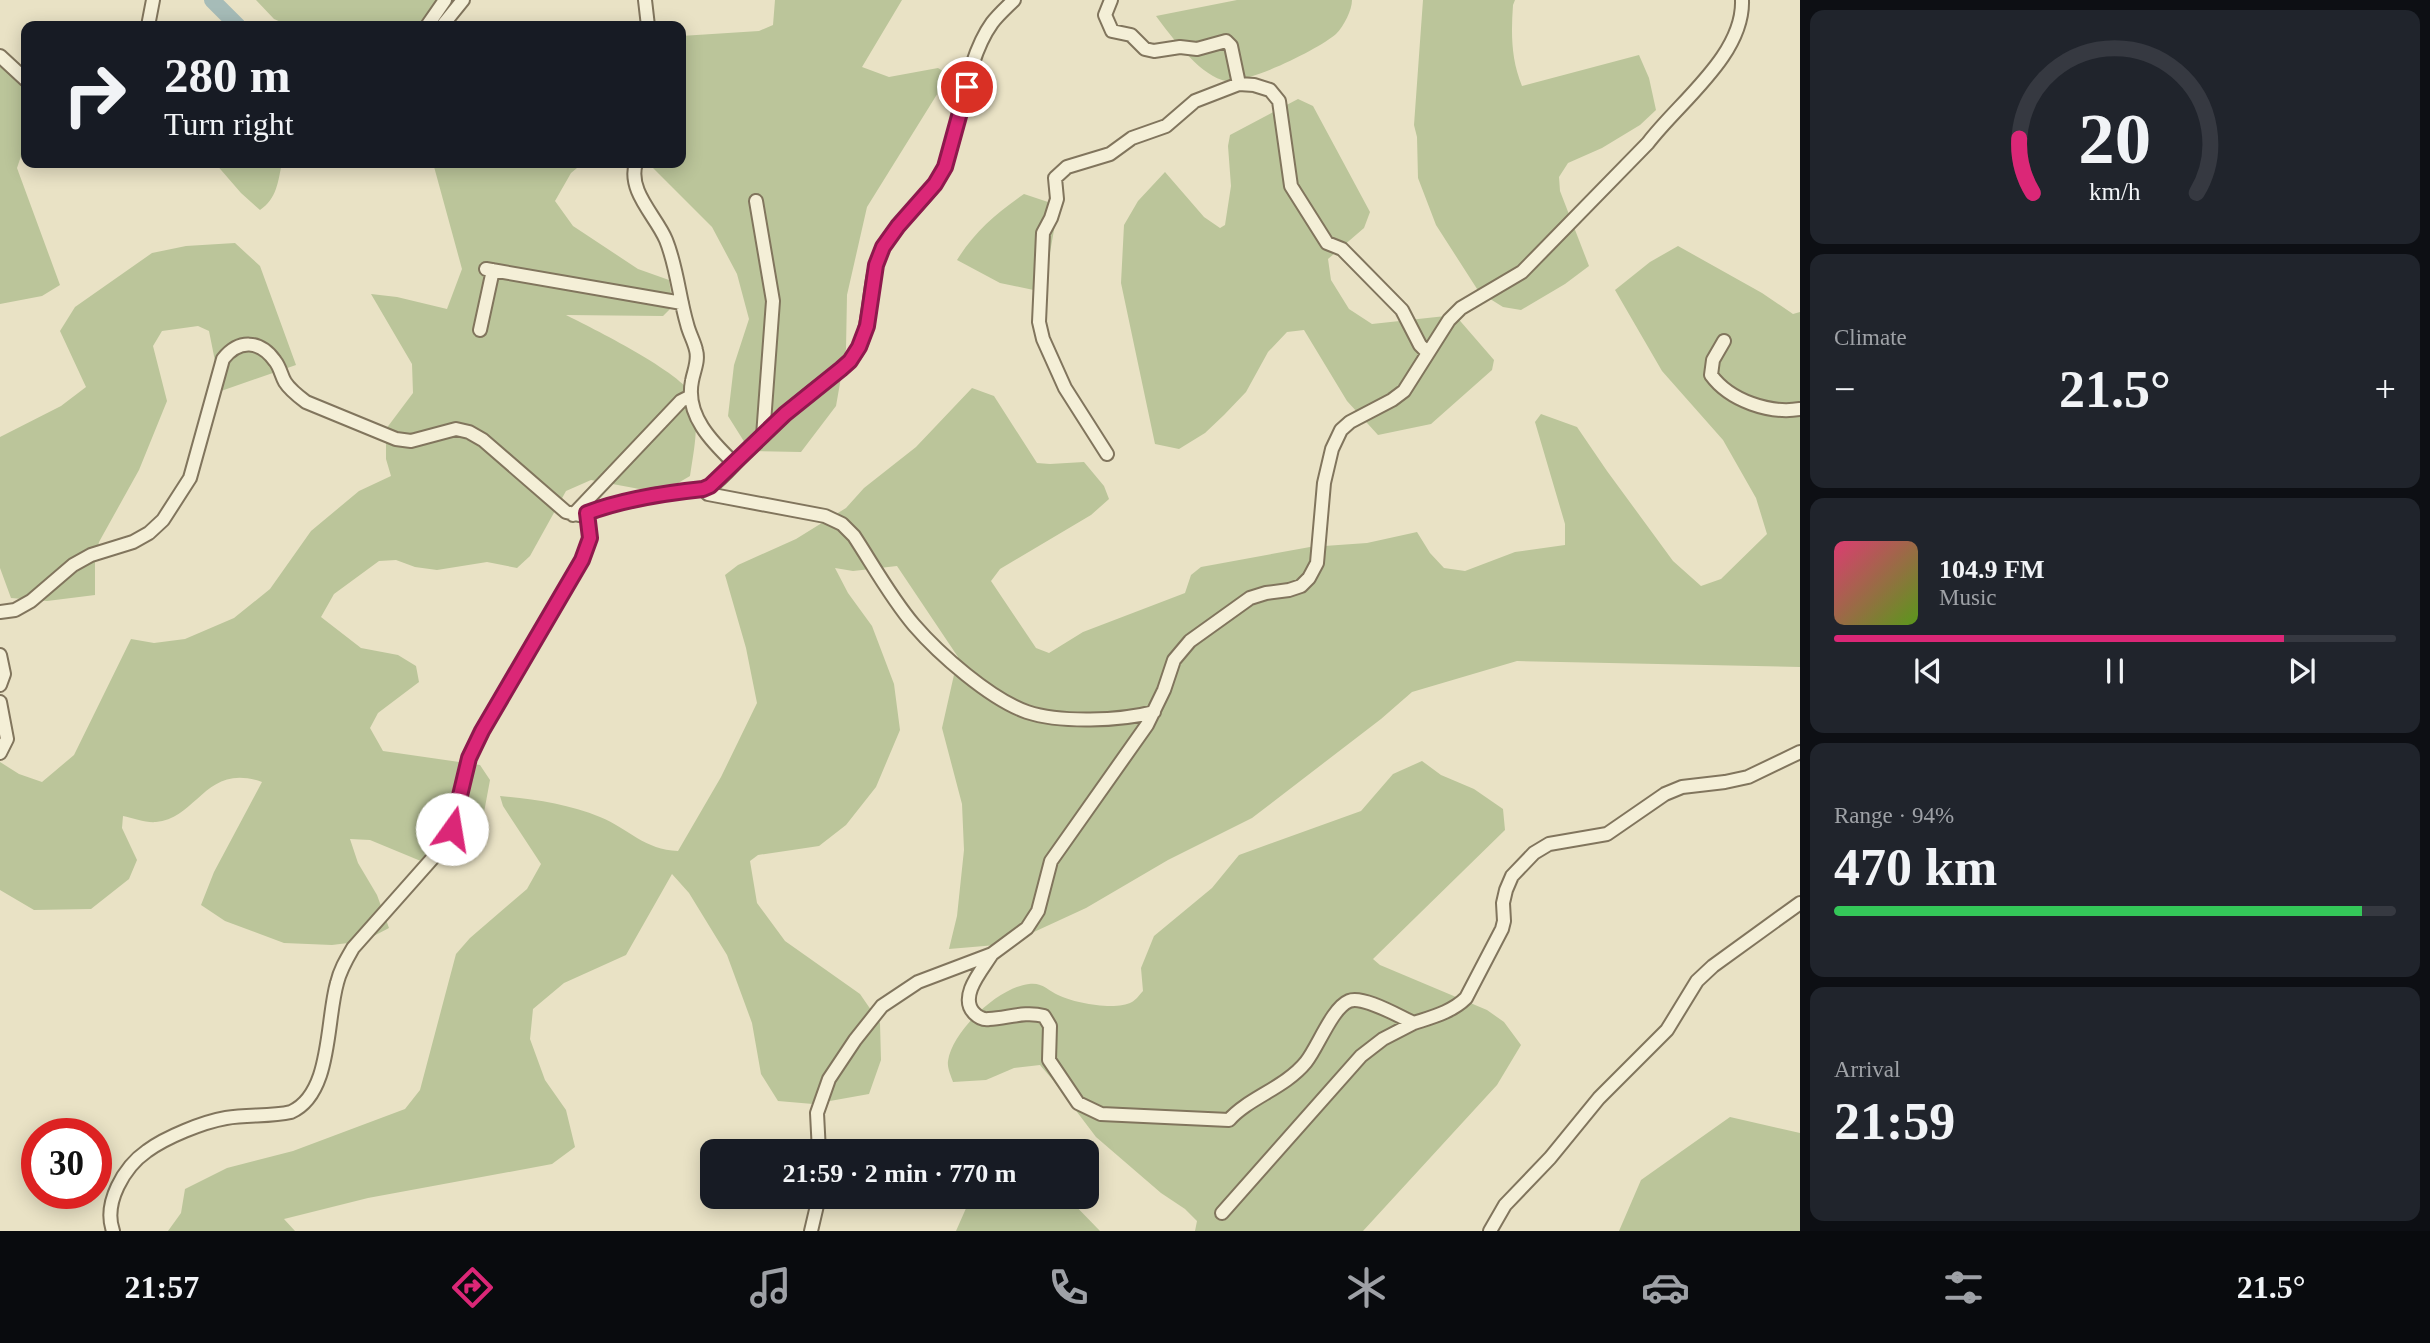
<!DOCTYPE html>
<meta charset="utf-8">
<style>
:root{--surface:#171b24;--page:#20242c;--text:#f1f3f6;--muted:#9ea1a6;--line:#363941;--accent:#db2777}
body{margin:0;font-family:"Times New Roman",serif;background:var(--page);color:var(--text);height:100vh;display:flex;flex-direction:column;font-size:26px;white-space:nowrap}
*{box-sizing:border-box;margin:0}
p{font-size:23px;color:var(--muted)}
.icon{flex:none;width:38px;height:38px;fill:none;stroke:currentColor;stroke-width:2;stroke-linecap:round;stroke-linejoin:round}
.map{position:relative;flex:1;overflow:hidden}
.side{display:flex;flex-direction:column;gap:10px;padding:10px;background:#0d0f14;width:630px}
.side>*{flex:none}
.guide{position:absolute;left:21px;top:21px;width:665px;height:147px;border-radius:14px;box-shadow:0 4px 18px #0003;background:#171b24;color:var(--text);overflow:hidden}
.speed{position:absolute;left:21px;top:1118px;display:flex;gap:14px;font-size:35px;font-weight:700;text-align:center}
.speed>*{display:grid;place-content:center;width:91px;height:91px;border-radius:50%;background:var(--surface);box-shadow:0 4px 18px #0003;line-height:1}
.speed .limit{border:10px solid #d22;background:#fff;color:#111}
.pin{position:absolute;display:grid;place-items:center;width:60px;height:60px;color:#fff;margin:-30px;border:4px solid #fff;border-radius:50%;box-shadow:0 2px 7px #0007}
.me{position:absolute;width:77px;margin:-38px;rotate:13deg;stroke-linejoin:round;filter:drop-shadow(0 0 5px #0008)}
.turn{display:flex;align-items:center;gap:24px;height:147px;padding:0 28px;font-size:32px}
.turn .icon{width:91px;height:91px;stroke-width:2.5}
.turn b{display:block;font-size:49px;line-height:60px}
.big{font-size:52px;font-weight:700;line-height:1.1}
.side .tile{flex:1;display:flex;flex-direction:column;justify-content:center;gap:10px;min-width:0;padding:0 24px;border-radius:14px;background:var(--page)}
.side .dial{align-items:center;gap:0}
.dial svg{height:182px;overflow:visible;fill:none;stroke:var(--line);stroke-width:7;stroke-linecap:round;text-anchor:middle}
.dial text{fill:var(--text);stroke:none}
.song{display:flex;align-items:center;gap:21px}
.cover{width:84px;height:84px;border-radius:10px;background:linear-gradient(135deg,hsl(340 70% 55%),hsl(90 70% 35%))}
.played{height:7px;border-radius:4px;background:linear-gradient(90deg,var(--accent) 80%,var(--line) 80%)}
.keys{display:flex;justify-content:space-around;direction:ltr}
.heat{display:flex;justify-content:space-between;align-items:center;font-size:38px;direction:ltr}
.charge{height:10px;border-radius:5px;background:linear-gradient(90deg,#34c759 94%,var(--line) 0)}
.trip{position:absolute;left:700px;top:1139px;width:399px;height:70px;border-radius:14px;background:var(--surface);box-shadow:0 4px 18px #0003;font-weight:700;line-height:70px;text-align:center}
.menu{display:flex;height:112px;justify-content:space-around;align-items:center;background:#090b0e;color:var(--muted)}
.menu .icon{width:49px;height:49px}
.menu .selected{color:var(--accent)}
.menu b{font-size:32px;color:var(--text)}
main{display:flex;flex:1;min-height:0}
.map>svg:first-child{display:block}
.green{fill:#bbc59a}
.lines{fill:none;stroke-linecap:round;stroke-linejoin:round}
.river{stroke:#a6bcb8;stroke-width:16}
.minor-casing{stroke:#81755d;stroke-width:16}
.minor{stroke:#f4efd7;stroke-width:12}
.route-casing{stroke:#8e194d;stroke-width:18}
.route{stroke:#db2777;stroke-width:12}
</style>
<main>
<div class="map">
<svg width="1800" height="1231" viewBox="0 0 1800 1231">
<rect width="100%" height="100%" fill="#e9e2c5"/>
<path class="green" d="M256 0H451L420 26H290L274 19Z
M775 0H902L862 67 889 77 938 68 949 75 867 207 847 295 846 349 836 406 801 452 750 451 728 416 734 365 749 319 737 274 712 227 648 163H681V36L759 31 773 25Z
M1237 0H1352C1352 10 1344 26 1336 34 1319 49 1243 87 1222 80 1197 72 1171 36 1156 16Z
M1423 0H1515L1513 5C1511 34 1511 59 1522 86L1639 55 1649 78 1656 110 1640 125 1602 148 1568 163 1559 177 1560 191 1589 266 1565 284 1521 310 1503 307 1479 292 1436 225 1418 178 1417 137 1414 125Z
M0 67 26 73V152L22 153 17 168 60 285 42 296 0 304Z
M1298 99 1313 106 1370 212 1364 228 1328 259 1331 280 1349 309 1372 324 1455 315 1494 360 1492 370 1431 424 1378 435 1347 401 1304 330 1287 332 1268 352 1246 392 1224 415 1205 433 1179 449 1155 444 1121 283 1124 225 1138 201 1165 172 1204 217 1220 228 1225 225 1231 186 1228 146 1230 135Z
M215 163H282C278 181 277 199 260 210L241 193Z
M433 163H583L571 173 555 201 573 226 638 269 669 280 673 306 663 316 566 315C590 327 685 374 692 396 700 423 694 449 690 476L661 493 591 480 566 491 530 556 517 568 487 562 437 570 415 567 396 560 379 561 334 594 321 617 361 648 398 655 416 666 419 682 378 713 370 728 383 751 480 765 490 780 480 834 453 861 428 864 370 840 350 839 358 863 377 895 389 928 364 941 332 945 284 943 225 921 201 905 214 872 262 782C206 762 198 818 156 822 146 823 133 818 123 816L122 828 137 860 129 879 91 909 34 910 0 890V762L19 774 42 782 74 755 131 639 154 643 185 639 234 618 270 589 311 531 359 491 391 476 386 459V429L413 393 412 364 371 294 397 297 447 309 462 269Z
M1024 194 1048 202 1057 213 1043 292 1000 283 957 260C975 231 997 213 1024 194Z
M235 243 260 266 296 365 221 391 209 331 198 326 162 331 153 346 167 401 139 470 99 542 95 561V595L47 601 11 598 0 568V437L61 406 86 387 60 331 75 307 152 253 186 246Z
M1678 246 1762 293 1793 314 1800 312V667L1517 661 1412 692 1381 719 1252 818 1168 860 1086 908 1008 944 949 949 957 916 964 850 962 804 942 728 958 657 897 566 853 571 835 568 848 593 872 626 894 684 900 730 876 787 846 825 819 846 758 855 750 861 757 903 785 941 860 994 880 1023 881 1060 869 1094 813 1104 778 1101 761 1074 752 1023 727 955 689 893 672 874 626 955 564 983 533 1009 530 1039 545 1080 566 1110 575 1147 552 1164 368 1198 284 1219 295 1231H168L181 1213 185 1189 227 1168 293 1151 405 1109 420 1090 456 954 470 938 527 889 541 864 503 806 500 796C533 799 569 804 600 817 629 829 645 850 678 851L721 777 757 703 746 648 725 575 738 565 796 539 846 508 864 488 916 447 972 388 994 396 1037 463 1050 464 1084 462 1104 486 1109 499 1091 515 1000 569 991 581 1036 648 1049 653 1083 632 1185 593 1191 575 1201 567 1310 547 1367 543 1417 532 1430 553 1444 568 1465 571 1515 552 1565 545V524L1535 422 1541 414 1577 427 1607 471 1673 561 1701 586 1721 579 1767 534 1756 498 1723 440 1662 371 1615 290 1650 262Z
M1422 761 1441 775 1474 789 1503 809 1505 830 1373 959 1380 965 1487 1010 1504 1022 1521 1045 1497 1085 1363 1231H1195L1197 1221 1185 1209 1161 1193 1096 1137 1052 1079 1040 1065 1014 1068 986 1080 953 1082C951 1076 947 1068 948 1061 952 1031 999 987 1029 984 1042 982 1049 991 1058 995 1074 1003 1116 1011 1132 1002 1136 1000 1140 994 1143 991L1141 968 1154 936 1212 888 1239 855 1361 811 1393 774Z
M1730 1117 1800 1133V1231H1619L1641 1180Z
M971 1197H1067L1100 1231H956Z"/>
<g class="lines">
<path class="river" d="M212 0 238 26"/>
<g class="minor-casing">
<path id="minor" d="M645 0 648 26
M1111 0 1105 15 1112 31 1131 35 1145 49 1154 51 1180 47 1197 49 1226 41 1231 46 1239 84
M148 26 153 0
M427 26 445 0
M442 26 463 0
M0 56 26 80
M636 163C627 191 656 216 666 240 677 267 679 297 687 324 689 333 694 341 696 350 699 361 694 370 692 381 685 415 712 442 734 463
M756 201 773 301 763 436
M486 269 682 303
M480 330 493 270
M1724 341 1713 360 1711 375C1730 401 1770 414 1800 409
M1107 454 1065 388 1043 339 1039 322 1043 233 1051 218 1057 199 1055 178 1067 167 1110 154 1132 138 1166 126 1195 101 1239 84 1254 85 1270 90 1279 101 1291 186 1327 243 1342 249 1402 310 1420 345 1427 352
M703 489 708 494 825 516 842 524 854 536C873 565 891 598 914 625 939 654 990 699 1027 712 1060 723 1120 721 1154 712
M573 515 681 401 691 396
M0 612 15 610 31 601 73 565 91 555 133 542 149 533 163 520 190 478 223 359C239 339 260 340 275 361 280 367 281 375 285 382 290 390 298 396 306 402L396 439 411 441 456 429 469 432 483 440 566 512 579 515 603 507 654 495 703 489 710 487C723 478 733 465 744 454 770 429 794 404 823 383 837 372 852 362 860 346 873 315 867 279 883 248 899 217 934 197 946 163 961 121 966 59 992 23 998 15 1007 7 1014 0
M0 655 4 674 0 685
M0 702 7 739 0 753
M992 954C983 969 958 996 974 1013 978 1017 983 1020 989 1019 1008 1018 1025 1011 1044 1016L1050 1026 1049 1060 1078 1103 1101 1114 1229 1120C1248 1098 1285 1088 1306 1062 1318 1047 1332 1008 1349 1001 1363 995 1400 1017 1414 1023 1432 1017 1452 1012 1466 998L1502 929 1504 921 1503 903 1506 890 1512 876 1534 853 1549 844 1607 834 1665 794 1682 787 1725 782 1748 777 1800 752
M819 1152 817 1113 829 1079 855 1040 882 1006 918 982 992 954 1027 928 1038 911 1051 861 1147 725 1164 690 1174 660 1190 641 1250 598 1266 593 1289 590 1301 586 1309 578 1317 563 1324 483 1332 449 1341 430 1350 422 1392 400 1404 391 1449 320 1461 308 1522 272 1648 143C1679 102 1744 55 1742 0
M1222 1213 1361 1056 1383 1039 1414 1023
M113 1231C103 1203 124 1167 147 1151 166 1137 203 1122 226 1118 248 1114 270 1117 291 1112 332 1094 326 1021 337 983 340 970 346 960 353 948L439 851 452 829 469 758 482 731 582 560 590 538 587 513
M811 1231 819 1197
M1490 1231 1505 1205 1550 1158 1599 1098 1667 1030 1697 981 1713 966 1800 903"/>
</g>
<use href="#minor" class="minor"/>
</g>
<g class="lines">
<g class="route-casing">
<path id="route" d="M452 829 469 758 482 731 582 560 590 538 587 513C624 499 664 493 703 489L710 486 785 414 841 369 850 361 859 347 867 326 876 265 883 247 898 226 935 184 945 167 967 87"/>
</g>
<use href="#route" class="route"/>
</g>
</svg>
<div class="speed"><div class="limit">30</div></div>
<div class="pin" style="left:967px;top:87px;background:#d93025"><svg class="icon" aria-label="arrive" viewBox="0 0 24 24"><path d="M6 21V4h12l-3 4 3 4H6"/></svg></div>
<svg class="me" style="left:452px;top:829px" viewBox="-20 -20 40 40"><circle r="19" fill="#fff"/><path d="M0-13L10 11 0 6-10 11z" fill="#db2777"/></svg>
<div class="trip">21:59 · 2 min · 770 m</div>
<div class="guide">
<div class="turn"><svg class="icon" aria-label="right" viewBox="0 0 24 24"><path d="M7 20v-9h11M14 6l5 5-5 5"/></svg><div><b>280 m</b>Turn right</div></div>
</div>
</div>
<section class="side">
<div class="tile dial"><svg viewBox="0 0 100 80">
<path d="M14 69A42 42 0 1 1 86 69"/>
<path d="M14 69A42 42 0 0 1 8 45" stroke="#db2777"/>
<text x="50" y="56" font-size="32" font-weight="700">20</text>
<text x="50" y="72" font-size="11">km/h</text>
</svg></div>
<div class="tile"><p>Climate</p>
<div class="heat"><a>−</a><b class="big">21.5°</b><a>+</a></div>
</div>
<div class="tile">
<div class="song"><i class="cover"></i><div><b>104.9 FM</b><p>Music</p></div></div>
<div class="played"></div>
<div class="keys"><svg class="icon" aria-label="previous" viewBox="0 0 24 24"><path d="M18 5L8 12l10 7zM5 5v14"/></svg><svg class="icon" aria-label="pause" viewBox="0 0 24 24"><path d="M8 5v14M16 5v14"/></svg><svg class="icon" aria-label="next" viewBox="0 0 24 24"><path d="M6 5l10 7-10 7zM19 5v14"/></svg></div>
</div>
<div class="tile"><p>Range · 94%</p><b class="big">470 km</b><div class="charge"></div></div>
<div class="tile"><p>Arrival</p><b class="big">21:59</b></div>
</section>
</main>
<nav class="menu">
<b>21:57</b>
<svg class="icon selected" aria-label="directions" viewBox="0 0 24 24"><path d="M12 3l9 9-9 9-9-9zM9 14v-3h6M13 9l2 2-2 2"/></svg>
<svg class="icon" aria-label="music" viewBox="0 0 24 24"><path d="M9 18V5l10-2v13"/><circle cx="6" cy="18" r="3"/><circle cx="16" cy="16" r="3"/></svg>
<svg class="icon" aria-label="phone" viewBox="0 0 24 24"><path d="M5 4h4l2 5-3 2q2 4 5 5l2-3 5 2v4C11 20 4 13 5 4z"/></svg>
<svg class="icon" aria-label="climate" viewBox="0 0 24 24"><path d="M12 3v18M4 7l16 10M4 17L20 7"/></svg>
<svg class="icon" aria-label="car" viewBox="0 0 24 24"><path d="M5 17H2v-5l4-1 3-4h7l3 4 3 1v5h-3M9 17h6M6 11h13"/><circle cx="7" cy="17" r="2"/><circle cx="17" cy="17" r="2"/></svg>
<svg class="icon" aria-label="filters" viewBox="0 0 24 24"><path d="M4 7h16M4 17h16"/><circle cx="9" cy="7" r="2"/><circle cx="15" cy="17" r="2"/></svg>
<b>21.5°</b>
</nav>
